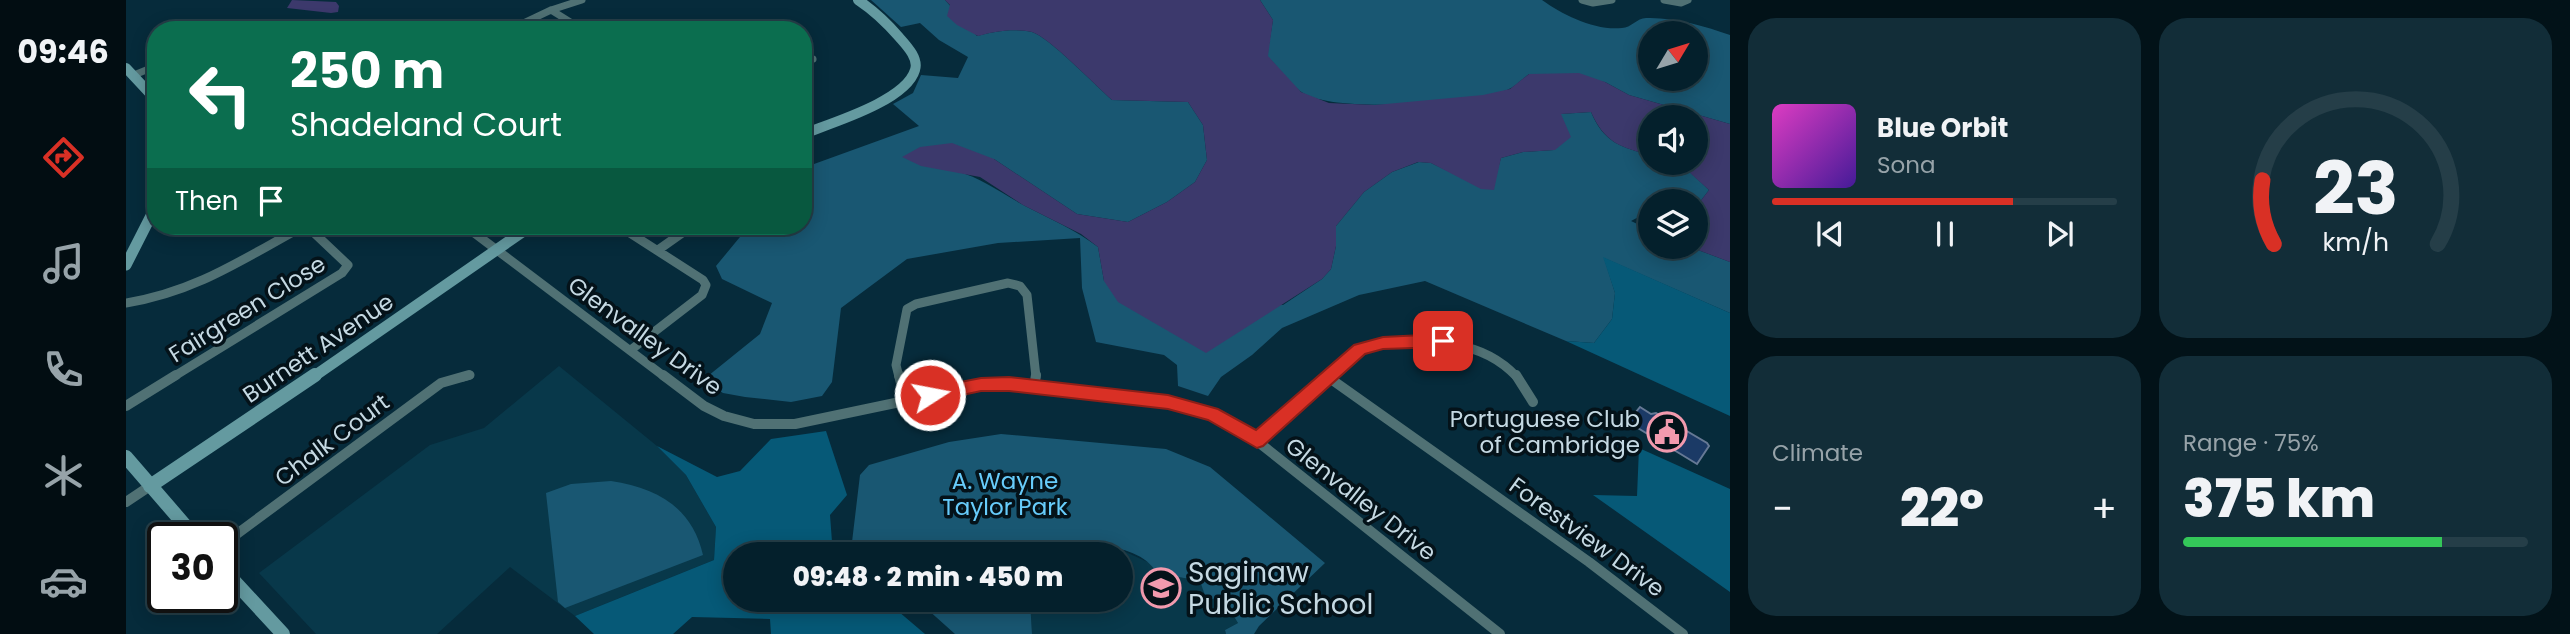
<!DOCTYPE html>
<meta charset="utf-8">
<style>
:root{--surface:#04202c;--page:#122d38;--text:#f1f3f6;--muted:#97a3a9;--line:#253e48;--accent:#d93025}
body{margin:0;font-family:Poppins,sans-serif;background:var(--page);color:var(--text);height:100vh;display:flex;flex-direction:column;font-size:26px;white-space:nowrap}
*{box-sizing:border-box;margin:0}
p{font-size:23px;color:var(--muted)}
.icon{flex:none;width:38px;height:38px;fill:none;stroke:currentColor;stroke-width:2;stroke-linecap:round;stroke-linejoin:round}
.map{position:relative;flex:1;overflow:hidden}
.side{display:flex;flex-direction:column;gap:18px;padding:18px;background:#021218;width:840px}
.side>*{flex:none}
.banner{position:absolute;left:21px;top:21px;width:665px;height:214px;border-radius:28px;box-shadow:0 4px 18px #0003,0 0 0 2px var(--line);background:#0b6e4f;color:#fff;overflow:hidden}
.needle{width:46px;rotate:52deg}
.tools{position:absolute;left:1512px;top:21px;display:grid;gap:14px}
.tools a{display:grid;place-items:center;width:70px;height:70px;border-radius:50%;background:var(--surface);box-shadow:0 4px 18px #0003,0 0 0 2px var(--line);font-size:35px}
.speed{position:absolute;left:21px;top:522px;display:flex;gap:14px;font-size:35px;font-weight:700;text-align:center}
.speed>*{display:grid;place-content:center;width:91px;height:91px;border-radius:50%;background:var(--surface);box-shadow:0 4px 18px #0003,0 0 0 2px var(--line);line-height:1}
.speed .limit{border:4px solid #111;border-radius:10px;background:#fff;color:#111}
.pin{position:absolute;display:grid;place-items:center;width:60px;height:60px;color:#fff;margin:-30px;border-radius:14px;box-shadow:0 4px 10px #0006}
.me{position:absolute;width:77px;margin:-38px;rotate:79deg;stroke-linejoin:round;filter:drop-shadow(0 0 5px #0008)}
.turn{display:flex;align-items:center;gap:24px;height:147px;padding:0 28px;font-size:32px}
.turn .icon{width:91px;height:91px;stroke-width:2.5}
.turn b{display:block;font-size:49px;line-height:60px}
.then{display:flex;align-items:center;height:66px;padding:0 28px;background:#0003;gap:14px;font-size:26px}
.big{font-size:52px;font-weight:800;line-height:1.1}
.side .tile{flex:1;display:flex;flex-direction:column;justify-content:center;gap:10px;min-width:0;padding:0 24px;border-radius:28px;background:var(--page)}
.side .dial{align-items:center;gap:0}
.dial svg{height:182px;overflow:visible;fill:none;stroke:var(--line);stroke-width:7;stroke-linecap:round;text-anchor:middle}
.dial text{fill:var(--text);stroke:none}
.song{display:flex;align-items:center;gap:21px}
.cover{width:84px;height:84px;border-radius:10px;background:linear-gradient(135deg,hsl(310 70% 55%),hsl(260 70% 35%))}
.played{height:7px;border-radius:4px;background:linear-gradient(90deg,var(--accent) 70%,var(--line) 70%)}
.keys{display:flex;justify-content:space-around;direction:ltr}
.heat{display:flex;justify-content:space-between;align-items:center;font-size:38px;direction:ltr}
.charge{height:10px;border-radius:5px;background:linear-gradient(90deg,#34c759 75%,var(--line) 0)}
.side .tiles{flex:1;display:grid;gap:18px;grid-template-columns:repeat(2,1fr)}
.trip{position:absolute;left:597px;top:542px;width:410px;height:70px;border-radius:35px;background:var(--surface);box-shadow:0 4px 18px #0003,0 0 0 2px var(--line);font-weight:800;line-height:70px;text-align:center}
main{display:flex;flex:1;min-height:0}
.tab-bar{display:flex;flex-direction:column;width:126px;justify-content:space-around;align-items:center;background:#020d12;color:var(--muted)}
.tab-bar .icon{width:49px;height:49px}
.tab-bar .active{color:var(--accent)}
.tab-bar b{font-size:32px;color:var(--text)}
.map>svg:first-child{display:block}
.built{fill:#08384a}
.green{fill:#195772;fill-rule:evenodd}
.forest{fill:#065977}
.water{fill:#3c396c}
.building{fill:#1b3a66;stroke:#667995;stroke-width:2}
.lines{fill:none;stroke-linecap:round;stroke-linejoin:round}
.street-far2{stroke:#507174;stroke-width:7}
.street-far1{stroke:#507174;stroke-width:9}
.street{stroke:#507174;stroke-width:10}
.secondary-far2{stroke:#649aa0;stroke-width:10}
.secondary-far1{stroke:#649aa0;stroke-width:11}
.secondary{stroke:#649aa0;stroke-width:14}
.route{fill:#d93025;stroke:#8d1f18;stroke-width:2}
.labels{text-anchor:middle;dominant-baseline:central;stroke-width:7;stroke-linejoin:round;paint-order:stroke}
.street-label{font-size:23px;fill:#c5d9e3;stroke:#041219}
.poi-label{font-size:23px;fill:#c5d9e3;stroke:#041219;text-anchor:end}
.park-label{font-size:23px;fill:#67ccfb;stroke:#041219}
.near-poi-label{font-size:28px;fill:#c5d9e3;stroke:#041219;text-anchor:start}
</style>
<main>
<nav class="tab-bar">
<b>09:46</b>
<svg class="icon active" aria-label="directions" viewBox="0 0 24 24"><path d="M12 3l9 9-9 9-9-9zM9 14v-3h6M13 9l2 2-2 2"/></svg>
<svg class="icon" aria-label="music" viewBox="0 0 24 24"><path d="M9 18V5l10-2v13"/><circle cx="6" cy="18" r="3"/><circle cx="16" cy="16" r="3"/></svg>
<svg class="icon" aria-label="phone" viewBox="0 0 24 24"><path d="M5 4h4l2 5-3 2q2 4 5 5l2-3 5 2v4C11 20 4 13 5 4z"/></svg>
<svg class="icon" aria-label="climate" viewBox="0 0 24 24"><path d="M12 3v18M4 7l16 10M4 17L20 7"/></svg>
<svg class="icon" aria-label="car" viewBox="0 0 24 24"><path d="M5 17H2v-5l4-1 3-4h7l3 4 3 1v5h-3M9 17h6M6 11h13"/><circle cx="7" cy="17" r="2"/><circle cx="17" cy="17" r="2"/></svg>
</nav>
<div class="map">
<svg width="1604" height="634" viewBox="0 0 1604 634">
<rect width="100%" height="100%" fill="#062b3b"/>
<path class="built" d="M433 366 531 446 560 475 590 527 588 560 449 616 384 567 311 634H190L133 573 304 445 358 428Z
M964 546 993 549 1026 564 1031 573 1074 581 1095 596 1112 623 1099 630 1100 634H906L904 600H994V555H950L952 550Z"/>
<path class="green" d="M745 0H819L851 36C868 31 889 28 906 32 923 37 970 86 986 100L1062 102 1077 125 1081 160 1069 182 1041 202 1002 222 951 214 868 159 830 171C856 178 875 193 899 206 924 219 950 230 972 247L978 281 1157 305 1196 279 1205 269 1210 246V226L1238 192 1266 172 1293 162 1305 163 1328 174 1369 179 1375 158 1397 152 1428 150 1434 114 1465 112C1478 143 1495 147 1524 155V163H1554L1583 190 1570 207V201H1524V211L1505 221 1524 230V247H1564L1604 262V313L1478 258 1489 293 1486 319 1468 343 1440 341 1299 281 1233 295 1156 328 1126 355 1095 377 1082 396 1052 386 1051 365 1038 355 970 342 956 288 954 238 872 243 781 259 715 308 706 382 696 396 665 402 619 397 597 393 577 380 634 334 646 303 596 279 590 266 623 226H677V168L793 126 767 104 787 93 795 75 832 78 842 57 813 40 794 23 775 27Z
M1134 0H1416C1437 15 1469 31 1496 28 1505 28 1511 18 1520 18 1547 17 1579 26 1604 35V124L1503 95 1479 82 1403 74C1396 79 1389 87 1381 90 1345 103 1205 115 1174 91 1162 82 1152 67 1141 56L1147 20ZM1524 33H1570V79H1524Z
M875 434 1040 449 1084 467 1199 563 1133 626 1128 634H1100L1099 630 1112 623 1095 596 1081 601 1074 581 1031 573C1017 549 977 542 952 550L950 555H741L726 542 734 475 743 465 823 442Z
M485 481C531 488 566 507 577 555L439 608 432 602 420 493 445 484Z
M791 600H904L906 634H829Z"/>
<path class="forest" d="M1477 257 1604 313V416L1440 341 1468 343 1486 319 1489 293Z
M700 431 721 495 704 515 707 555H609V600H759L799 634H645L644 619 566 617 547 634H468L449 616 588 560 590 527 560 475 531 446 591 477 614 471 645 439Z
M1513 448 1604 489V592L1467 495 1511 496Z"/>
<path class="water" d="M166 0 210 2 213 6 212 12 205 13 161 8Z
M819 0H1134L1147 20 1142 56 1175 92 1203 103 1249 105 1357 95 1384 89 1403 74 1453 73 1479 82 1503 95 1604 124V262L1564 247H1570V207L1583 190 1553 163H1570V117H1524V155C1494 147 1479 143 1465 112L1435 114 1445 137 1429 150 1397 152 1375 158 1368 190 1355 189 1305 163 1292 162 1266 172 1238 192 1210 226V246L1205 269 1196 279 1080 353 992 302 978 281 972 247 955 234 897 205 854 177 795 166 776 157 794 147 826 143 868 159 951 214 1002 222 1041 202 1069 182 1081 160 1077 125 1062 102 986 100C970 86 923 37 906 32 889 28 868 31 852 36L831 25 821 16 824 5Z"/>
<path class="building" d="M1514 407 1525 414 1530 413 1581 443 1583 446 1571 464 1502 422Z"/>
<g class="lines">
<path class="street-far2" d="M1456 0 1467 3 1486 0
M1538 0 1555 3 1562 0
M425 10 457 30
M383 30 425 10 456 0
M677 61 687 59
M8 75 30 66"/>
<path class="street-far1" d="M339 226 539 377
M493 226 577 280 580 285 576 295 506 349
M532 250 566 226
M0 303C68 292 114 261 174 228L185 230 222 265 216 273 47 377
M337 377 344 375
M773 377 770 365 781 309 790 304 882 283 894 286 901 295 910 377
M1203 377 1234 349 1243 345C1296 342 1351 334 1391 377"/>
<path class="street" d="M537 375 578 406 598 416 628 424H669L855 385 883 384 1068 407 1104 422 1131 441 1374 634
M773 375 779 400
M1390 375 1407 402
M1202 377 1463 562 1557 634
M908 387 910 375
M0 406 50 375
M1131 441 1205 375
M0 502 24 486
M96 545 315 383 343 375"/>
<path class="secondary-far2" d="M0 68 30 100
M677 134C705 123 780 101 789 70 793 58 780 45 773 37 761 23 747 10 732 0"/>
<path class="secondary-far1" d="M0 265 30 206
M187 377 405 226"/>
<path class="secondary" d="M0 457 69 537
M24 486 189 375
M96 568 157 634"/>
</g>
<path class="route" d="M1317 334 1325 341 1317 347 1257 349 1239 354 1137 446 1131 448 1082 420 1042 409 883 391H855L804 402 798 400 796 395 798 390 804 388 855 378 883 377 1042 395 1092 409 1130 430 1228 345 1257 337Z"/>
<defs>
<g id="civic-ring" transform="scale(2.0125)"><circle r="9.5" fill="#041219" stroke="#f29aae" stroke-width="1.5"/><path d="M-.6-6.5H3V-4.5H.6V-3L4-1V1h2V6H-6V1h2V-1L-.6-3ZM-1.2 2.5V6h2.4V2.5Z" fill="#f29aae"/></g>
<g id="school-ring" transform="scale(2.0125)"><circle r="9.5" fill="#041219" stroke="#f29aae" stroke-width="1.5"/><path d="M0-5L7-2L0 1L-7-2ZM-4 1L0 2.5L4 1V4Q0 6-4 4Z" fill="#f29aae"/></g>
</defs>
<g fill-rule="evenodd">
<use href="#civic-ring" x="1541" y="432"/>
<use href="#school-ring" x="1035" y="588"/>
</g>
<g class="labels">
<g class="street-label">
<text transform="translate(121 309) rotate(-32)">Fairgreen Close</text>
<text transform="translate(519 336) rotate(36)">Glenvalley Drive</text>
<text transform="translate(192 348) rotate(-34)">Burnett Avenue</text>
<text transform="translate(206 440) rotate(-37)">Chalk Court</text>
<text transform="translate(1235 499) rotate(38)">Glenvalley Drive</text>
<text transform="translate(1461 537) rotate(36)">Forestview Drive</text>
</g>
<g class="poi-label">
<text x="1514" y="419">Portuguese Club<tspan x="1514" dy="26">of Cambridge</tspan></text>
</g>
<g class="park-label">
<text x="879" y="481">A. Wayne<tspan x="879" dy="26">Taylor Park</tspan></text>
</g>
<g class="near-poi-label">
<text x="1062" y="572">Saginaw<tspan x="1062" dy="32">Public School</tspan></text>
</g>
</g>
</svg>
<div class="tools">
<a><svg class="needle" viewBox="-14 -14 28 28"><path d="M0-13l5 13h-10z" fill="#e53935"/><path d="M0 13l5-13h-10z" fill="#97a3a9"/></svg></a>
<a><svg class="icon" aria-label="sound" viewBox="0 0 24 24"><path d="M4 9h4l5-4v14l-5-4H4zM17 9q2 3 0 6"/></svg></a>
<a><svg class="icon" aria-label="layers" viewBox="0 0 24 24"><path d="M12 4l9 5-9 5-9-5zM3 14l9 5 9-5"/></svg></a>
</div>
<div class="speed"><div class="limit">30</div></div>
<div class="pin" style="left:1317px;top:341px;background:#d93025"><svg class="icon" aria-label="arrive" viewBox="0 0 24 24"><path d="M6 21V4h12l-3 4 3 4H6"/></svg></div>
<svg class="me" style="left:804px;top:395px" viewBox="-20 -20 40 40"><circle r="17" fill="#d93025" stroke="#fff" stroke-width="3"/><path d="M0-11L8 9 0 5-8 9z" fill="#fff"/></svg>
<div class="trip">09:48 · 2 min · 450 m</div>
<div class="banner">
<div class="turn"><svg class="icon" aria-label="left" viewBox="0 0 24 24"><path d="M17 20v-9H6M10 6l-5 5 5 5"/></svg><div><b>250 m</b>Shadeland Court</div></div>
<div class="then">Then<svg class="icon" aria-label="arrive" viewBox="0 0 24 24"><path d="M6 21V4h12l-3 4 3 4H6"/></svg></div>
</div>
</div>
<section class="side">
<div class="tiles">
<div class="tile">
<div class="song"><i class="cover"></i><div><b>Blue Orbit</b><p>Sona</p></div></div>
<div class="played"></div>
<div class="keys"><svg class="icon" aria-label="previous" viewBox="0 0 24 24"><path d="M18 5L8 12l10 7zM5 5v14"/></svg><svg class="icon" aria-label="pause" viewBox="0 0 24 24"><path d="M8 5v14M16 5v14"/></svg><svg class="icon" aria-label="next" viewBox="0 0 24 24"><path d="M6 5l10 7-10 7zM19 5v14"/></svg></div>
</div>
<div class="tile dial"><svg viewBox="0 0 100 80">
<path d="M14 69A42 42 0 1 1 86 69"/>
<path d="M14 69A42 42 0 0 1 9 41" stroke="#d93025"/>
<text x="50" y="56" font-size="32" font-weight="700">23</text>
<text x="50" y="72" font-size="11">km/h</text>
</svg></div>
<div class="tile"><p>Climate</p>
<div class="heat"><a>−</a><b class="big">22°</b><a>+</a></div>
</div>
<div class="tile"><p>Range · 75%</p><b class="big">375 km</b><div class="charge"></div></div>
</div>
</section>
</main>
